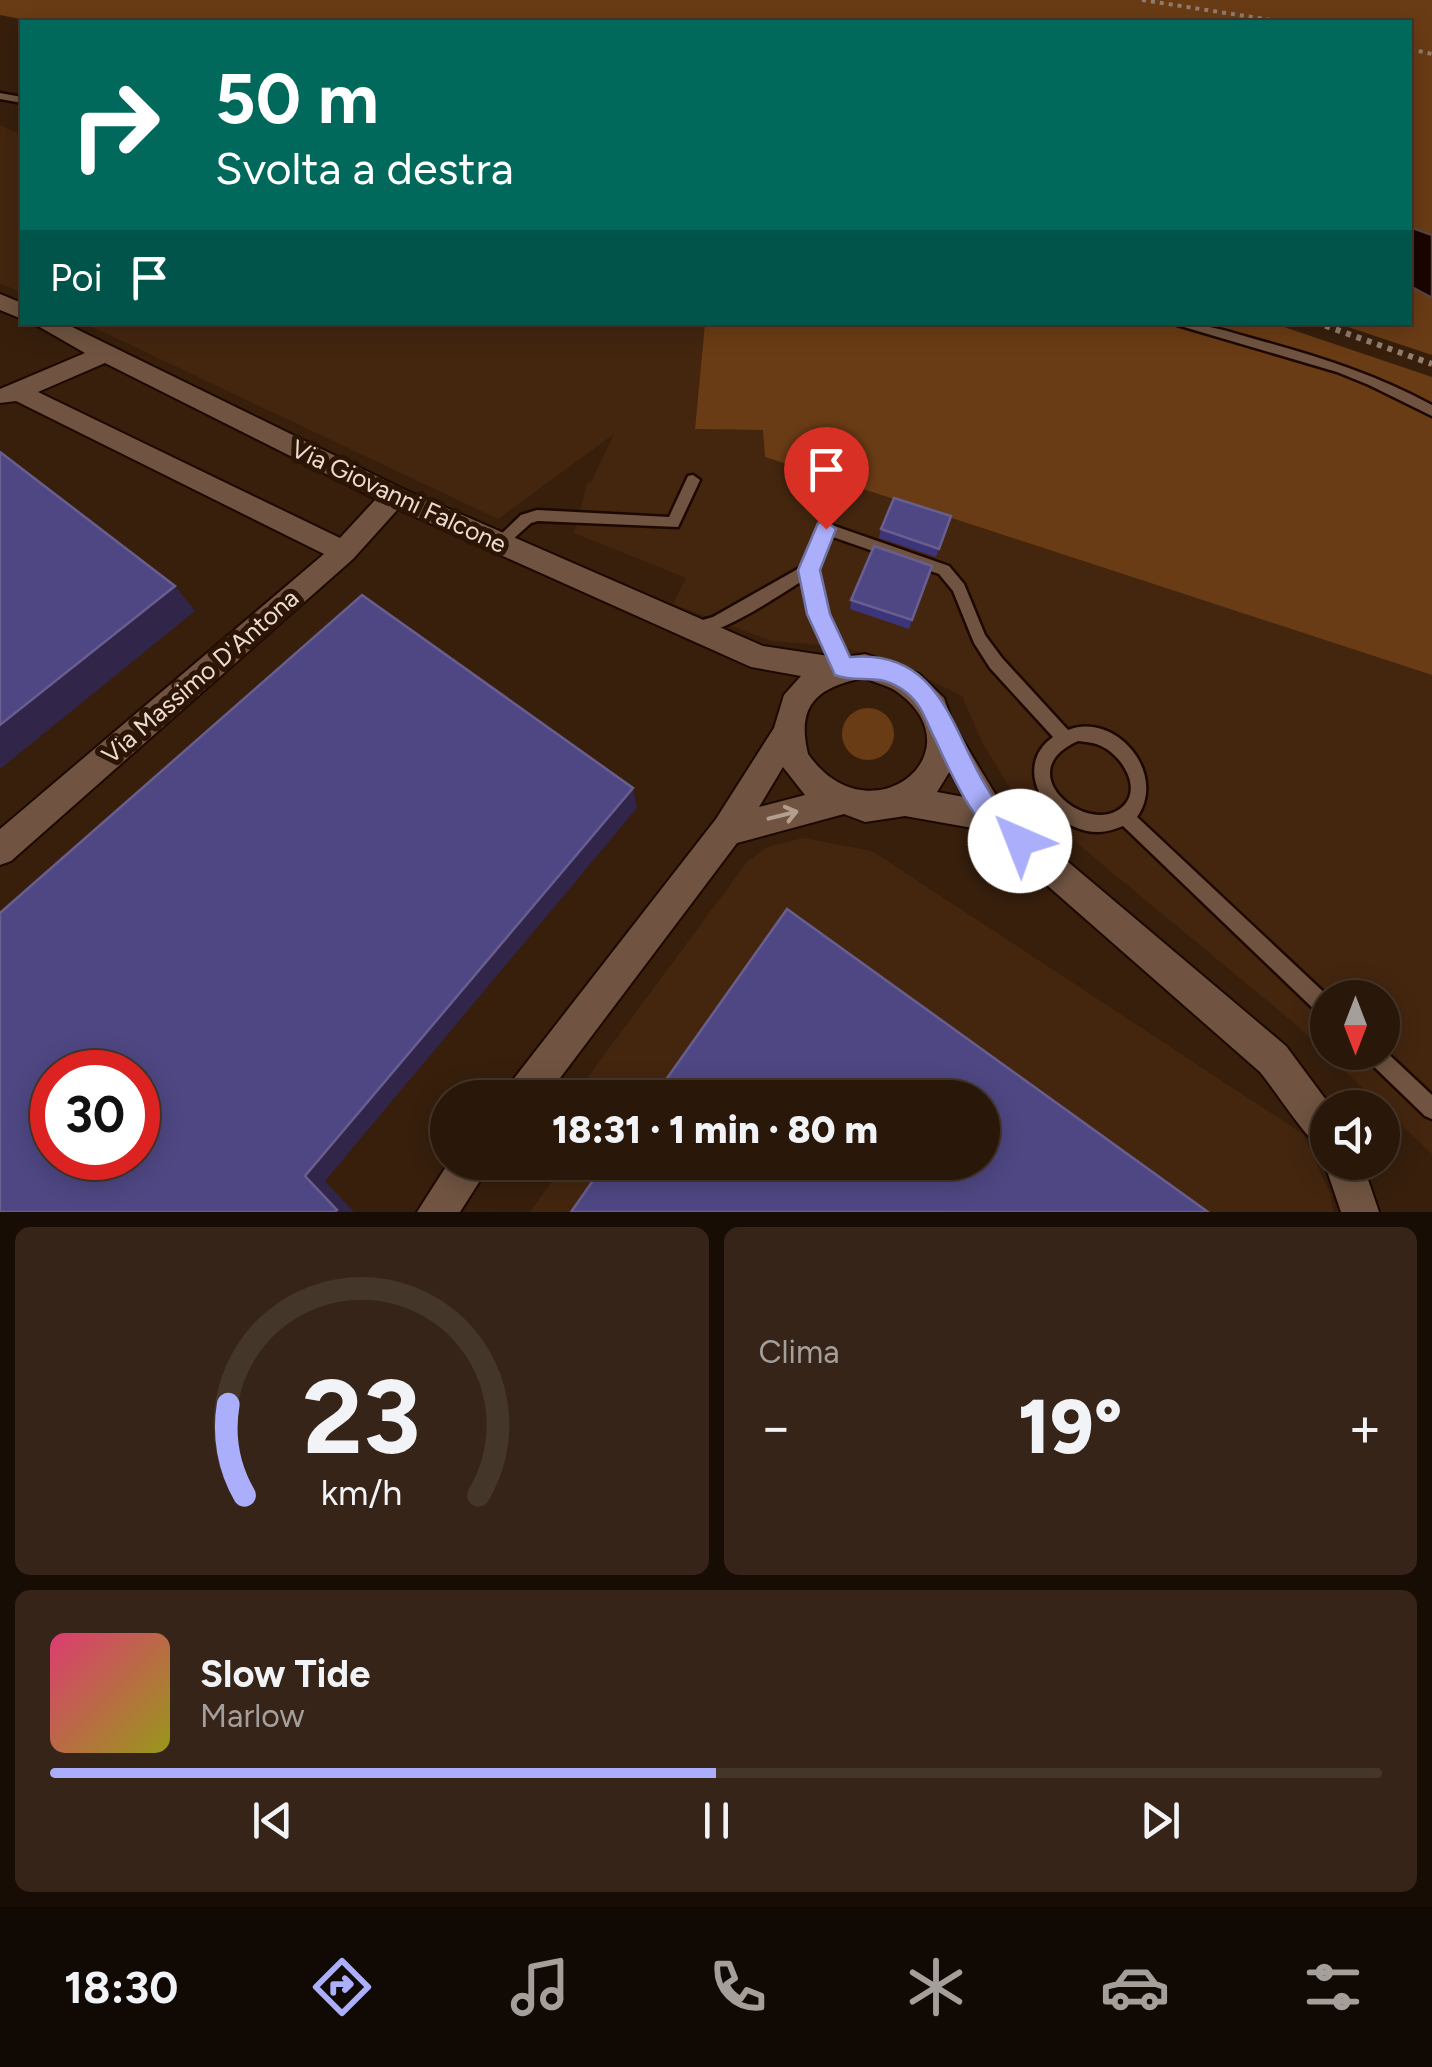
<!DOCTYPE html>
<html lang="it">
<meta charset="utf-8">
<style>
:root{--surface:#291709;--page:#352417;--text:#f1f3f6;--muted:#a59f9c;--line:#45362a;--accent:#abaffb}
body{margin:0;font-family:Figtree,sans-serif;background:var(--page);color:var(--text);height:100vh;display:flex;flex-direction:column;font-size:38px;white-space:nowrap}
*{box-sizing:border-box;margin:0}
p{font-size:32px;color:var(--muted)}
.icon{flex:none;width:55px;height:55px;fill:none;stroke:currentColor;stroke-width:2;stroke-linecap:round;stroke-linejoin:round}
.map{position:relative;height:1212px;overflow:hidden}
.side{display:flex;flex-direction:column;gap:15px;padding:15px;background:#170d05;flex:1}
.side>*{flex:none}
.guide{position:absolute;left:20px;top:20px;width:1392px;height:305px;border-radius:0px;box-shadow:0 5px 25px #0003,0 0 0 2px var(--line);background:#00695c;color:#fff;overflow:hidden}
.needle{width:65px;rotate:180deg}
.buttons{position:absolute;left:1310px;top:980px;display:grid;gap:20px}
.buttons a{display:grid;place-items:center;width:90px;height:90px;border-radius:50%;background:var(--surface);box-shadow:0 5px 25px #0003,0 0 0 2px var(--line);font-size:50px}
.speed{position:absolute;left:30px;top:1050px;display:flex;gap:20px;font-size:50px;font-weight:700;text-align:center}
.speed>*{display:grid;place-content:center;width:130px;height:130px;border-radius:50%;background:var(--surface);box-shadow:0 5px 25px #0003,0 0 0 2px var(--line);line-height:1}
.speed .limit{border:15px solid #d22;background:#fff;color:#111}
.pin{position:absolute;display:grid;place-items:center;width:85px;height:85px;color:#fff;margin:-102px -42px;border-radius:50% 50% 50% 0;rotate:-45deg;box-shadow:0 0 10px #0007}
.pin .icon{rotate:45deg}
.me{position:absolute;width:110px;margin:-55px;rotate:316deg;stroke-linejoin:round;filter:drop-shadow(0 0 8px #0008)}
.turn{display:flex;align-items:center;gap:35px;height:210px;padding:0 30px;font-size:45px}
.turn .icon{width:130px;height:130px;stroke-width:2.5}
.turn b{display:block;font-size:70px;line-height:85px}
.then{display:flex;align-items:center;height:95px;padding:0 30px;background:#0003;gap:20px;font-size:38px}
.big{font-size:75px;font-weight:800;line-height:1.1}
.side .card{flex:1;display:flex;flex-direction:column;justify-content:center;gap:15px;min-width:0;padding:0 35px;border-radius:15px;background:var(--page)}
.side .dial{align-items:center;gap:0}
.dial svg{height:260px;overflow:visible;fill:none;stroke:var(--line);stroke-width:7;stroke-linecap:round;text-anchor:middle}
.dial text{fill:var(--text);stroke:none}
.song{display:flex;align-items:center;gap:30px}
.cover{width:120px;height:120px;border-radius:15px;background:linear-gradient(135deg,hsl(340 70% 55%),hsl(60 70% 35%))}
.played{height:10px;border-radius:5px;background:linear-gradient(90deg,var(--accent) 50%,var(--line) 50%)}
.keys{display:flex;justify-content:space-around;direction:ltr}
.heat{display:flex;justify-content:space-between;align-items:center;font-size:55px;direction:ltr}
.side .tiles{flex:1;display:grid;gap:15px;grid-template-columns:1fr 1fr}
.card:last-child{grid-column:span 2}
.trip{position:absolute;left:430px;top:1080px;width:570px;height:100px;border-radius:50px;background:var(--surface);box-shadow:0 5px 25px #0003,0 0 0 2px var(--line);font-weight:800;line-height:100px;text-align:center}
.tabs{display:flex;height:160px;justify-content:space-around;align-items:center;background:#100904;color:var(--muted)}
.tabs .icon{width:70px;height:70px}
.tabs .selected{color:var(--accent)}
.tabs b{font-size:45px;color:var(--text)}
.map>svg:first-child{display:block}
.built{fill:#44260f;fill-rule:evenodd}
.green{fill:#6a3c15}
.water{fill:#1b0500;stroke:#5a453e;stroke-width:2.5}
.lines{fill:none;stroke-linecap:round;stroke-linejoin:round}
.service-casing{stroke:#1d0800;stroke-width:5}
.minor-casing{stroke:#1d0800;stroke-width:4}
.path-far1{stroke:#927d6e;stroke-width:4;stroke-dasharray:4 5;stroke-linecap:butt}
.path{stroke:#927d6e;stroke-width:6;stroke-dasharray:5 6;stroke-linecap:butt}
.service{fill:#705441;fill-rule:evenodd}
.minor{fill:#705441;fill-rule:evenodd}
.wall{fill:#3c357a}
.shaded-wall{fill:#32254a}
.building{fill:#4f4783;stroke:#685e8f;stroke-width:2.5;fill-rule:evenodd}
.oneway{stroke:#b49e90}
.route{fill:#abaffb;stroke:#6f72a3;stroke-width:2.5}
.labels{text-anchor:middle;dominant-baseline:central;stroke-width:10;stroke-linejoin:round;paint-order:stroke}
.street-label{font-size:25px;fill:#ecdbd0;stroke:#2c1504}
</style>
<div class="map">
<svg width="1432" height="1212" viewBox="0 0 1432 1212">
<rect width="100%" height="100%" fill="#371f0c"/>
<path class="built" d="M0 125 22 135V293L0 283Z
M84 323H705L695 429 764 430 765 457 1432 675V1154L1294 1023 1010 788 982 742 962 696 896 663 843 647 771 641 673 604 686 578 574 533 587 484 591 482 614 434 498 519ZM1328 998H1382V1052H1328Z
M803 838 872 851 1303 1134 1331 1195 1333 1212H530L561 1169 554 1163 982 1162V1098L573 1097 747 862 767 847Z"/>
<path class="green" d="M0 0H1432V235L1410 227V22H36L0 15Z
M1410 286 1432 298V355L1336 323 1410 322Z
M705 323 1269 322 1432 377V675L765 457 763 430 695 429Z
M842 734a26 26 0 1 1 52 0a26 26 0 1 1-52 0Z"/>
<path class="water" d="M1410 227 1432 235V298L1410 286Z"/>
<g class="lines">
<g class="service-casing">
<path id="service" d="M0 93 22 97V103L0 99Z
M1167 322C1199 322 1228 331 1258 340 1318 356 1377 375 1432 405V416L1369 385 1337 372Z
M693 475 700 480 678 527 538 521 531 523 504 547H494L492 543 521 515 537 510 669 517 688 476Z
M826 523 949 566 964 584 985 635 1002 658 1068 730C1115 711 1168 773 1137 817L1330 998H1328V1018L1321 1016 1123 826C1115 829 1107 832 1099 832 1052 833 1008 769 1053 737L990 668 974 643 953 591 939 574 830 536 816 570 827 614 851 668 849 673 843 675 837 673 811 614 804 580C777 596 719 638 689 634L686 629 689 624 713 617 803 566 821 525ZM1078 741C1085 742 1094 742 1101 746 1122 755 1144 790 1121 808 1087 836 1008 772 1078 741Z
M1382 1048 1432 1095V1119L1425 1116 1366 1059 1363 1052H1382Z"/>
</g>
<g class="minor-casing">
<path id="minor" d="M0 294 22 303V319L0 310Z
M31 322H62L403 489 763 646 842 658 865 654 919 674 944 698 953 724 1003 807 1286 1046 1332 1108H1328V1153C1310 1146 1276 1091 1260 1072L984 830 905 816 865 822 844 814 737 843 545 1098H504L509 1085 716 819 774 728 784 695 801 676 751 667 398 509 353 559 11 861 0 865V829L324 554 16 401 0 403V389L85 353ZM105 363 376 499 340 538 38 392ZM864 678C876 683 891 686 900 694 978 754 869 841 808 754 796 705 817 687 864 678ZM783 767 805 795 759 807ZM950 771 964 797 937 792Z
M1328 1154V1162H1362L1379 1212H1341L1324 1162Z
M449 1162H492L460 1212H417Z"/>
</g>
<path class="path-far1" d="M1142 0 1284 22
M1410 49 1432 54"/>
<path class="path" d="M1315 322 1432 364"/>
<use href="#service" class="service"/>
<use href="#minor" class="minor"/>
</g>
<path class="wall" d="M951 516 936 557 879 538 881 529Z
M932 566 909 629 850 609 851 600Z"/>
<path class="shaded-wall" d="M175 586 195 611 0 769V725Z
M633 788 637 808 325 1181 354 1212H335L305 1176Z"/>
<path class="building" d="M0 452 175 586 0 725Z
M894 498 951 516 939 549 881 529Z
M874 546 932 566 912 620 851 600Z
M362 595 633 788 305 1176 337 1210 335 1212H0V913ZM52 1072H138V1158H52Z
M787 909 1208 1212H571L606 1162H982V1098H653Z"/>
<defs><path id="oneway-shaft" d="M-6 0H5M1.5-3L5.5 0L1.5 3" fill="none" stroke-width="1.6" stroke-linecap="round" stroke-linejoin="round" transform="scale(2.5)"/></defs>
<use class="oneway" href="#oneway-shaft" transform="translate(783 815) rotate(-14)"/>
<path class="route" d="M826 521 836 529 820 570 830 614 850 657C952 648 952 750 1002 809 1012 821 1027 826 1034 841L1030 850 1020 854C978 837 953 778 935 739 926 722 923 706 907 693 878 670 861 685 835 675L807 614 798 570 818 523Z"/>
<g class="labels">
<g class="street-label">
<text transform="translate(399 496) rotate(25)">Via Giovanni Falcone</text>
<text transform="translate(200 676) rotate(-41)">Via Massimo D'Antona</text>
</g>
</g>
</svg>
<div class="buttons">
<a><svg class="needle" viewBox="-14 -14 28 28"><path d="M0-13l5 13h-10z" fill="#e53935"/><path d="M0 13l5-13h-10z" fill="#a59f9c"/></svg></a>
<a><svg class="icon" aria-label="sound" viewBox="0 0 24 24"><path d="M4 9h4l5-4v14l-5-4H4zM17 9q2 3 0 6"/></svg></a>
</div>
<div class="speed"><div class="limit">30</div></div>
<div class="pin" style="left:826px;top:529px;background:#d93025"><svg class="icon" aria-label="arrive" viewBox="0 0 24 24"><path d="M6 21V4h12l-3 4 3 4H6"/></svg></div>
<svg class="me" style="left:1020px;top:841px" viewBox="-20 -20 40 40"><circle r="19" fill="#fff"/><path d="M0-13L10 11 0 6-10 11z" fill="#abaffb"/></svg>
<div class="trip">18:31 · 1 min · 80 m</div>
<div class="guide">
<div class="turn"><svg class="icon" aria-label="right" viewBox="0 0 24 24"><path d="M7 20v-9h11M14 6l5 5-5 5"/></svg><div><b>50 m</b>Svolta a destra</div></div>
<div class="then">Poi<svg class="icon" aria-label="arrive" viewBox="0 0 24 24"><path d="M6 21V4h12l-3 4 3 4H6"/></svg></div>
</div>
</div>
<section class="side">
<div class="tiles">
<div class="card dial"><svg viewBox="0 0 100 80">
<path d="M14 69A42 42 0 1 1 86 69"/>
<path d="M14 69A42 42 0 0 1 9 41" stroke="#abaffb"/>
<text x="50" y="56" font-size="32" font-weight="700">23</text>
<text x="50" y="72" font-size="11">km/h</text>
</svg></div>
<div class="card"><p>Clima</p>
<div class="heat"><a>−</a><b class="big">19°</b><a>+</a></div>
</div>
<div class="card">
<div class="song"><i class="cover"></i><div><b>Slow Tide</b><p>Marlow</p></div></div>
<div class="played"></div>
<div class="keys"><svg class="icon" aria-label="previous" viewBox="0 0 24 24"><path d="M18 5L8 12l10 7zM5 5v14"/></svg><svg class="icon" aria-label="pause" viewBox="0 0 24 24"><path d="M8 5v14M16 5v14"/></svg><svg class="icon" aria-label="next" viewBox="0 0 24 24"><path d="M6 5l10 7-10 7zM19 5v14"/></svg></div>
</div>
</div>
</section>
<nav class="tabs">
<b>18:30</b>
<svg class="icon selected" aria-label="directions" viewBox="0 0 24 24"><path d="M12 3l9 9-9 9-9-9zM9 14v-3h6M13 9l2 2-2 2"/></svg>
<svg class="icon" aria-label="music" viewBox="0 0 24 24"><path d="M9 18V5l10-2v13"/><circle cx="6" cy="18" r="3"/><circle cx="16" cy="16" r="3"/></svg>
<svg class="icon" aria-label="phone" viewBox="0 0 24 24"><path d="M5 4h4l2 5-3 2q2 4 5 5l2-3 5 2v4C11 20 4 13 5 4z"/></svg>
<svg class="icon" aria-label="climate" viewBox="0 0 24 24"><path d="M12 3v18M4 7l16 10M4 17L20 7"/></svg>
<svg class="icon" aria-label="car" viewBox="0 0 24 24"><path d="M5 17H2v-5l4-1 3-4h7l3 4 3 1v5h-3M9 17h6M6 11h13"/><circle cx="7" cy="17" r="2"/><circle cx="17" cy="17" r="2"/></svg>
<svg class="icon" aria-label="filters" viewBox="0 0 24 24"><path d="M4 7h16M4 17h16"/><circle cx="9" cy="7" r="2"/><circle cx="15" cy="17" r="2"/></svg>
</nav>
